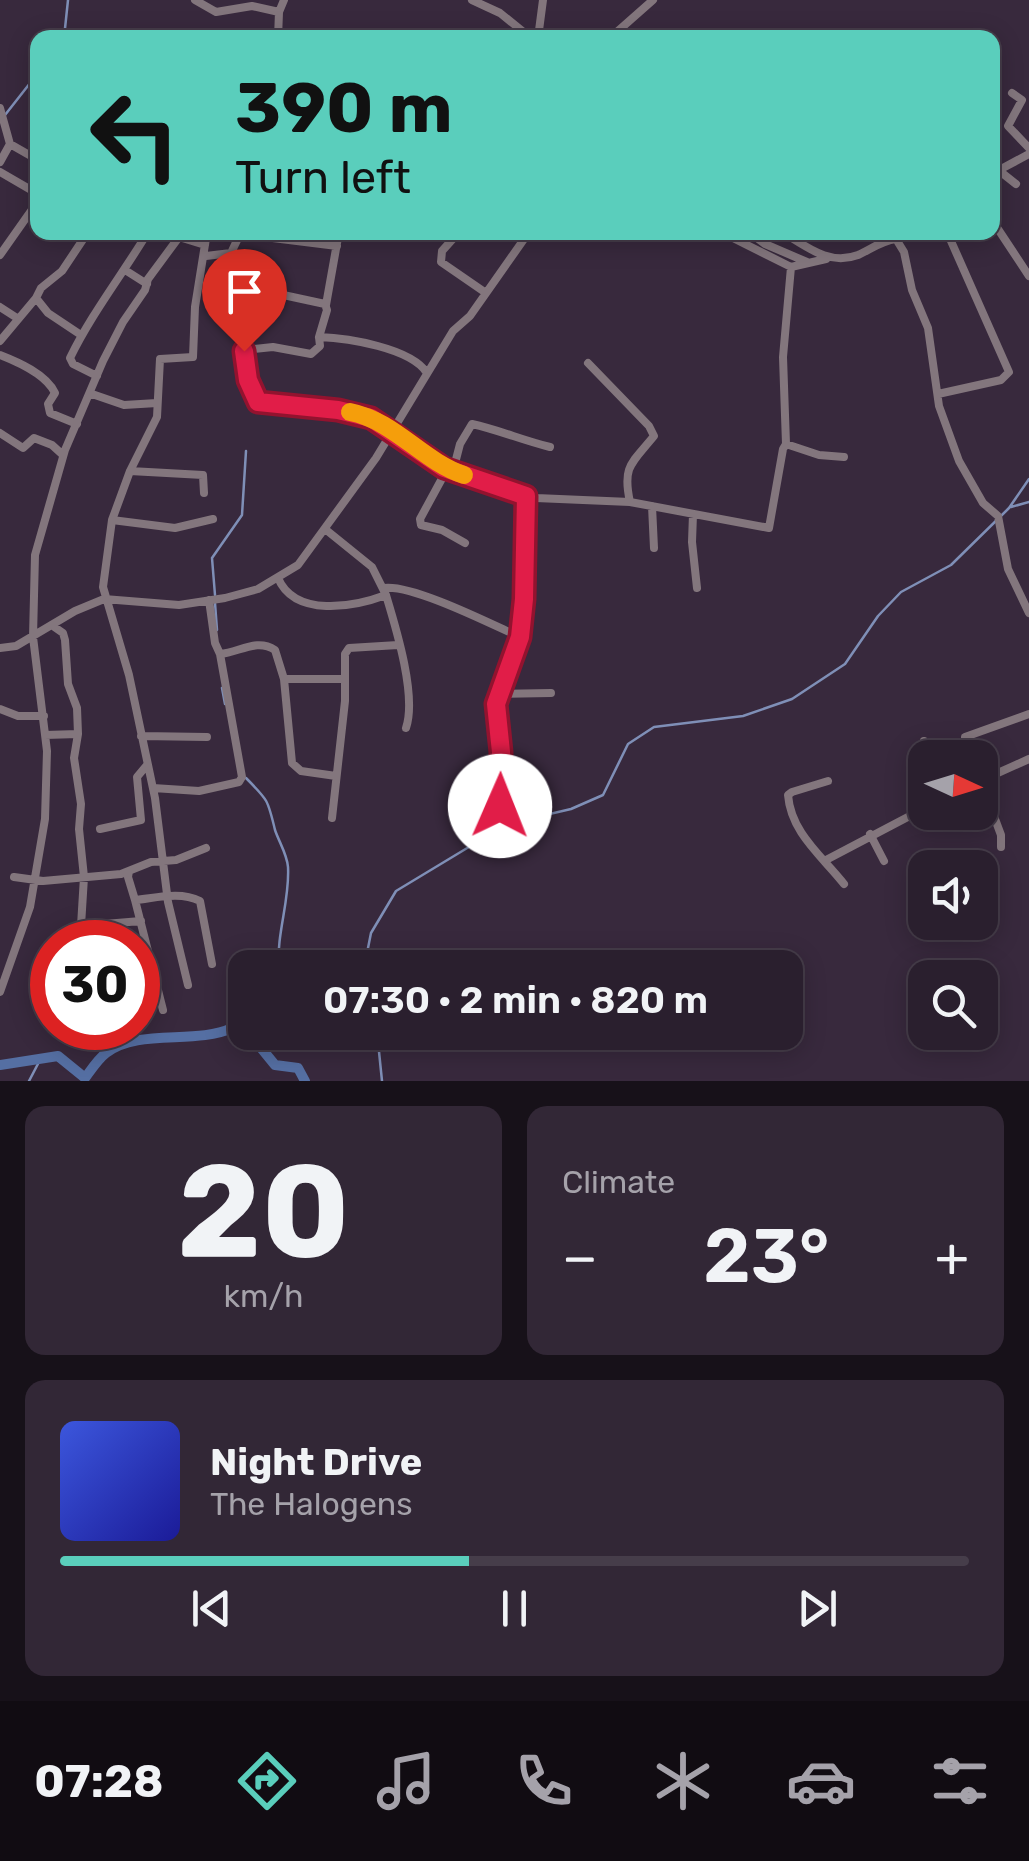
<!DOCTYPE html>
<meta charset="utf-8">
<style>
:root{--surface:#2a1f2e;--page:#322736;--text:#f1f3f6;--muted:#a5a2aa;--line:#463d4a;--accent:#5acebc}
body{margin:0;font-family:Rubik,sans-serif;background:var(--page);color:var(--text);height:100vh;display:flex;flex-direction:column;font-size:38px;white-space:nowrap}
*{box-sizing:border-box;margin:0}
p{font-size:32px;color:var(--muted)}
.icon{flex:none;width:55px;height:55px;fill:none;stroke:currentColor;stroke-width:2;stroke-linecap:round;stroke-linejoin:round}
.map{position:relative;height:1081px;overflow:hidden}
.details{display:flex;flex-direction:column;gap:25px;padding:25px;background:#171119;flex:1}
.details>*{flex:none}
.guide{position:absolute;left:30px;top:30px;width:970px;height:210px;border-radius:20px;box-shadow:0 5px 25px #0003,0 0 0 2px var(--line);background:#5acebc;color:#111;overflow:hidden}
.needle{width:65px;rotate:94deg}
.fabs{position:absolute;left:908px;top:740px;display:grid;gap:20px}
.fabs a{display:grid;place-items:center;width:90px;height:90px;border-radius:20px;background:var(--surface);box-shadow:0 5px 25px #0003,0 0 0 2px var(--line);font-size:50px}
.speed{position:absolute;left:30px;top:920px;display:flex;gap:20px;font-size:50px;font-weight:700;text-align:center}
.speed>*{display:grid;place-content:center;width:130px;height:130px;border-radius:50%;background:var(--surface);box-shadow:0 5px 25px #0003,0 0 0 2px var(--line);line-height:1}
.speed .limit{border:15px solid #d22;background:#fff;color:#111}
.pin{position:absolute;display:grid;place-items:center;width:85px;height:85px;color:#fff;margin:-102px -42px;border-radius:50% 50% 50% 0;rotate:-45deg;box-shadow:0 0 10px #0007}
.pin .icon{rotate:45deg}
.me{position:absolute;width:110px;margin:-55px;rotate:1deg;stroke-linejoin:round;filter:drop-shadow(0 0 8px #0008)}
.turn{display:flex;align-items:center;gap:35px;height:210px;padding:0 40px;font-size:45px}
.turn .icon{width:130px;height:130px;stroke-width:2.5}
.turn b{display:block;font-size:70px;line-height:85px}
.big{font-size:75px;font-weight:600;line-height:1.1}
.details .widget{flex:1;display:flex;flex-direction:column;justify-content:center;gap:15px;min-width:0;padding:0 35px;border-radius:20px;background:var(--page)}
.details .dial{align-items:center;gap:0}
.dial b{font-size:130px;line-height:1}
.song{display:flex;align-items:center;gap:30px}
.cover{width:120px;height:120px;border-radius:15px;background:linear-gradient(135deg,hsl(230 70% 55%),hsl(240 70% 35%))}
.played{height:10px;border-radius:5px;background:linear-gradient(90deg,var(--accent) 45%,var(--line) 45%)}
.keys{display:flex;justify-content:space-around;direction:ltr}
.heat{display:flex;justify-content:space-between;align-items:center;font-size:55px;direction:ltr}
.details .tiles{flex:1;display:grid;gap:25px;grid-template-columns:1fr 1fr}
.widget:last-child{grid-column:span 2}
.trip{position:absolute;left:228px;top:950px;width:575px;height:100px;border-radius:20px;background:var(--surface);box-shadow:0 5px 25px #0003,0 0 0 2px var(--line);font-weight:600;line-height:100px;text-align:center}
.menu{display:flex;height:160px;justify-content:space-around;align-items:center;background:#110c12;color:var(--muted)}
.menu .icon{width:70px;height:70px}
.menu .active{color:var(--accent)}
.menu b{font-size:45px;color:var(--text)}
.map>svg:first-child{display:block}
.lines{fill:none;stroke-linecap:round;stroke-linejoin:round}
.stream{stroke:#7f8fb7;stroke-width:2.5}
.river{stroke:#556fa3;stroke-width:10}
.minor{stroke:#83767d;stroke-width:8}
.route-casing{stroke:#92132f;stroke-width:25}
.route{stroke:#e11d48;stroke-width:18}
.slow{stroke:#f59e0b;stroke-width:18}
</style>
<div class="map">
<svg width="1029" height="1081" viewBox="0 0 1029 1081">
<rect width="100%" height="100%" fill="#38293d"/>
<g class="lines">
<path class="stream" d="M64 38 68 0
M5 115 38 73
M1011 507 1029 502
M215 595 212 558 242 515 246 451
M215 603 217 630
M222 688 225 704
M246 778C268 800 268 800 275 830 279 842 287 854 288 867 290 901 276 934 279 968
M364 968 371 933 396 891 507 824 571 809 603 795 628 744 654 727 743 716 792 699 845 664 878 616 901 592 951 565 1009 508 1029 479
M232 1028 245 1023
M377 1032 382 1081
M29 1081 40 1060"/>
<path class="river" d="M0 1065 58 1056 85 1078C91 1070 98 1059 106 1053 138 1028 196 1045 232 1028L257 1043 275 1065 298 1068 305 1081"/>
<path class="minor" d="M195 0 216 12 252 6 279 12 284 0
M472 0 500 13 531 38
M178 34 183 38
M278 38 279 12
M538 38 543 0
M610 38 653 0
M1012 93 1022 100 1008 126 1029 148
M0 108 10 144 0 162
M10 144 38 160
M992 165 1016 184
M1001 169 1029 154
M0 172 38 194
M992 220 1029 276
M459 232 442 251 441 262 486 293
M721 232 791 267 826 259
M749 232 765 244 807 262
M782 232C807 247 829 266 858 255 871 249 881 241 896 239L904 252 912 290 928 328 939 406 959 461 983 503 998 516 1008 569 1029 613
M0 255 38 201
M206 256 231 253 240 234 337 246
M791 267 783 357 786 444 819 455 844 457
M125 270 147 284
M262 295 274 293 325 304 327 310 319 337
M36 298 48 313 81 335
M326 305 339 232
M0 307 17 318
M0 341 36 298 41 288 62 271 88 232
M0 355C18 362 46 374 55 393L48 404 50 413 77 424
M588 363 649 426 654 436C632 463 622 466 630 502
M427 373C411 348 348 338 319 337L320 346 311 354 273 347 245 350 243 353 252 393 258 402 338 410 371 418 442 465 445 473 420 519 421 525 442 530 465 543
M97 376 73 364 70 358C92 313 122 275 148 232
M92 394 124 405 157 403
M938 394 1001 380 1009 372 947 232
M0 433 23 448 34 438 52 445 63 455
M444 468 536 498 630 502 769 528 783 449 786 444
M130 471 203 475 204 493
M453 471 460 444 472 424C499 430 522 440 550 447
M652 506 654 548
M693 514 692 542 697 588
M112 520 175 528 213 519
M278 578C295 618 354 607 386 595L372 567 325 529
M384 588C412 584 491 624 520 637
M386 595C396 628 417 696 406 728
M209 600 215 643 220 654C240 652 257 638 275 650L284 679H345
M53 626 63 633 65 640 68 684 77 708 78 734 74 758 81 804 79 829 84 877 80 942
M0 648 16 646 75 611 104 599 179 605 225 598 258 589 298 565 376 458 453 331 470 316 529 232
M284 679 292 763 301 771 336 776
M499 694 551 693
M0 709 18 716H44
M45 735 78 734
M141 736 207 737
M924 741 928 758
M970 758 965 737 1029 714
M980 779 1001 835V847
M828 781 792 792 788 795C791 833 822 856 844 884
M980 781 1029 759
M153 788 199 791 239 782 242 777 220 654
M500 805 501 752 496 704 520 637 524 599 526 496
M332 818 345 701V654L349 648 398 645
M100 829 141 820 137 777 147 765
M870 834 884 861
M826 860 925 808
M129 871 128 877 135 900C156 898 180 891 200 901L212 964
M14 877 43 881 121 874 151 862 176 860 206 848
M135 900 163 1010
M80 926 141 921
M188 985 168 902 155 798 129 675 103 587 112 520 130 471 157 417 160 359 193 357 195 307 207 232
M0 992 30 907 45 819 47 751 33 637 35 555 65 450 103 361 123 322 145 290 148 279 179 237 205 245"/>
</g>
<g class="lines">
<g class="route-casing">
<path id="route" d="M244 351 248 380 258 402 338 410 371 418 444 468 526 496 524 599 520 637 496 704 501 752 500 806"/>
</g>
<use href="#route" class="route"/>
<path class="slow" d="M350 412C395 421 422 461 464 475"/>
</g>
</svg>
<div class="fabs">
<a><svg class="needle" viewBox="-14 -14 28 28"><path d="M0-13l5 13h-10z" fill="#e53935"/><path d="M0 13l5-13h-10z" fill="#a5a2aa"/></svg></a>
<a><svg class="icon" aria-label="sound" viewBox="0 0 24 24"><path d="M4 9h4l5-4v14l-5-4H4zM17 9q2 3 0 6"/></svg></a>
<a><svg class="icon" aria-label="search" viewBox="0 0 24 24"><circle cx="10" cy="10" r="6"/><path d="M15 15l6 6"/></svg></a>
</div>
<div class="speed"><div class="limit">30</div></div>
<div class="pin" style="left:244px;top:351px;background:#d93025"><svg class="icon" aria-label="arrive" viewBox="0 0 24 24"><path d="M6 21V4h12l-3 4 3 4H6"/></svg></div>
<svg class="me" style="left:500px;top:806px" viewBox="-20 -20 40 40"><circle r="19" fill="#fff"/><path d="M0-13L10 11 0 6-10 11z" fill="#e11d48"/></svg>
<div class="trip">07:30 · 2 min · 820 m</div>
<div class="guide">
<div class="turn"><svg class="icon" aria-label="left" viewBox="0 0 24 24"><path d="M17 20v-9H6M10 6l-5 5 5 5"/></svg><div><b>390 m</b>Turn left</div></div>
</div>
</div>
<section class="details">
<div class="tiles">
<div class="widget dial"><b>20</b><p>km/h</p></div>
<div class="widget"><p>Climate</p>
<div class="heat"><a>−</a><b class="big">23°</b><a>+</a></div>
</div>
<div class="widget">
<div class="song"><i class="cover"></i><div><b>Night Drive</b><p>The Halogens</p></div></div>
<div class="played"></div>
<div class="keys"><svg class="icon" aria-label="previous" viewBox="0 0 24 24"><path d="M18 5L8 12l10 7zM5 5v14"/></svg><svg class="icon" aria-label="pause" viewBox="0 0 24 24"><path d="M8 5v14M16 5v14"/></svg><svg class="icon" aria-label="next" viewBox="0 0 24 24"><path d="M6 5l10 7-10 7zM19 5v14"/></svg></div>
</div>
</div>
</section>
<nav class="menu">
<b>07:28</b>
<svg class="icon active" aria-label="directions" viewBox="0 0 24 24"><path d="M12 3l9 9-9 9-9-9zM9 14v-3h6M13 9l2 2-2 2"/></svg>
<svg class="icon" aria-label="music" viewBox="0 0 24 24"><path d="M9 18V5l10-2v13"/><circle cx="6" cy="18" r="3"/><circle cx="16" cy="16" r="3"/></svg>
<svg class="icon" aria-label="phone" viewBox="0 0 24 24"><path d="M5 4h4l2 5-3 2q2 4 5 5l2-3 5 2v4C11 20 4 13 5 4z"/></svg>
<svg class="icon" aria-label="climate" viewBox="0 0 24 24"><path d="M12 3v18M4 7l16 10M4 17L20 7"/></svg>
<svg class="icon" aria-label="car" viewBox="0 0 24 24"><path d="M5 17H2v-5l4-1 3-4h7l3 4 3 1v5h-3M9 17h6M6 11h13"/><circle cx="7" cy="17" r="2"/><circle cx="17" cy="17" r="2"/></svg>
<svg class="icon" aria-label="filters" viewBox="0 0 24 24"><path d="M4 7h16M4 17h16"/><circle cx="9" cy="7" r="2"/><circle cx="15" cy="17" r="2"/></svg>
</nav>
